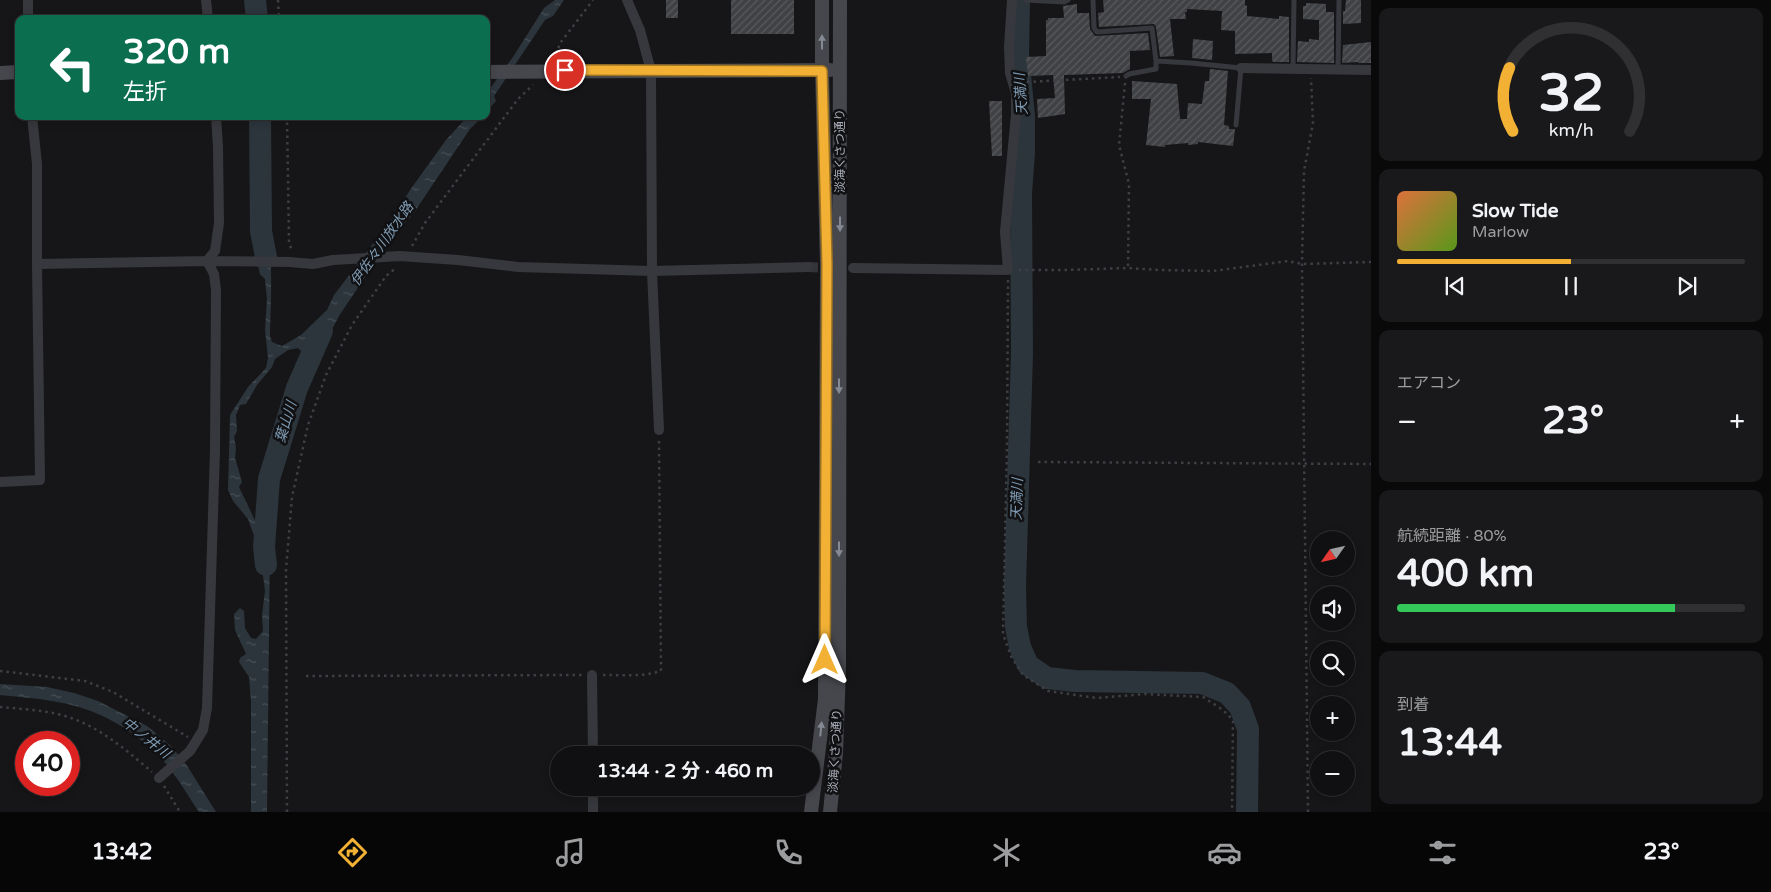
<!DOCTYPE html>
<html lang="ja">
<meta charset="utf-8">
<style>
:root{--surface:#101012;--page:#19191b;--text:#f1f3f6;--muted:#9c9d9f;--line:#303032;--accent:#f2b134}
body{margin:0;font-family:"Varela Round","Noto Sans JP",sans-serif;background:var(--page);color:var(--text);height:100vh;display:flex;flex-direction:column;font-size:19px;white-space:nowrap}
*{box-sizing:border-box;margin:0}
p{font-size:16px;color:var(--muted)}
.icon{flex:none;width:28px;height:28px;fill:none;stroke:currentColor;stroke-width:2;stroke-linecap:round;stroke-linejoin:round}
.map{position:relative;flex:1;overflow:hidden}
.details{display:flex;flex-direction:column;gap:8px;padding:8px;background:#09090a;width:400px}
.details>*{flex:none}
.banner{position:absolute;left:15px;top:15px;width:475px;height:105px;border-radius:10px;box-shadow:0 2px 8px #0003,0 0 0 1px var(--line);background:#0b6e4f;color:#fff;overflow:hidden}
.needle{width:32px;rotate:236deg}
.tools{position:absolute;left:1310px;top:531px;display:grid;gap:10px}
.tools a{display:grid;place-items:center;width:45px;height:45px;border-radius:50%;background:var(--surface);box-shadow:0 2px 8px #0003,0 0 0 1px var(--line);font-size:25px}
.speed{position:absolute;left:15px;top:731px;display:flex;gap:10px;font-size:25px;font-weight:700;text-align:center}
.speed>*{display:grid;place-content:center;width:65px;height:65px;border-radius:50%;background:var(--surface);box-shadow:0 2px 8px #0003,0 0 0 1px var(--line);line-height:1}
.speed .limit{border:8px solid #d22;background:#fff;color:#111}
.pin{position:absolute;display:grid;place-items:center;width:42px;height:42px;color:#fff;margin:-21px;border:2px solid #fff;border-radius:50%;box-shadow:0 1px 5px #0007}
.me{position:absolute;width:55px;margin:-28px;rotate:0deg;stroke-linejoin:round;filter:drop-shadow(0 0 4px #0008)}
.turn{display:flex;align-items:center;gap:18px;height:105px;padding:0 25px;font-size:22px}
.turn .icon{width:65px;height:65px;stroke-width:2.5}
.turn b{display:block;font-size:35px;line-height:42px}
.big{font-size:38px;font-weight:700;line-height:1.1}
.details .tile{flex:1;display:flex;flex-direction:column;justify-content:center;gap:8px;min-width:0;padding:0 18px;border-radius:10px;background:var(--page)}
.details .dial{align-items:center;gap:0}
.dial svg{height:130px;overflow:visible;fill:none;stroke:var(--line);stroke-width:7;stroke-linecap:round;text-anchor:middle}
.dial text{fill:var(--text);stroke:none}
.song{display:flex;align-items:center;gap:15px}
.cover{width:60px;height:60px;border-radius:8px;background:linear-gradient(135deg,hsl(20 70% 55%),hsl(90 70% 35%))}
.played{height:5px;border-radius:2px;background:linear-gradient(90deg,var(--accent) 50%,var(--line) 50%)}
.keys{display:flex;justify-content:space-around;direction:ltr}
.heat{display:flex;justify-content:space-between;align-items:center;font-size:28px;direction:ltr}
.charge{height:8px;border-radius:4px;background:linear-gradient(90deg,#34c759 80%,var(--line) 0)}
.trip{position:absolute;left:550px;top:746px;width:270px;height:50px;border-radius:25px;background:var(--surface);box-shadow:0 2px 8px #0003,0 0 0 1px var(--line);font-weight:700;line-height:50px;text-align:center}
.tabs{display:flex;height:80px;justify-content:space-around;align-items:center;background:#060607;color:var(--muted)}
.tabs .icon{width:35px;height:35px}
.tabs .on{color:var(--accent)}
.tabs b{font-size:22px;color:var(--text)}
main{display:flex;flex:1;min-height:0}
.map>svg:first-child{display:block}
.water{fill:url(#water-ripples)}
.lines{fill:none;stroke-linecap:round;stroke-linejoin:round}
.river{stroke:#2c353c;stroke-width:22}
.building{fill:url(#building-hatch)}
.street-tunnel{stroke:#333438;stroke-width:10;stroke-dasharray:10 5;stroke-linecap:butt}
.path{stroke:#3d3f44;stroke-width:2.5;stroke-dasharray:2.5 4;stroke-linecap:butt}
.lane{stroke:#37383d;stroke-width:5}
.street{stroke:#37383d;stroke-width:10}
.secondary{stroke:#45474d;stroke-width:14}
.oneway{fill:#858993}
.route-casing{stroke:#9d7322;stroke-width:12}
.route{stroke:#f2b134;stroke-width:9}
.labels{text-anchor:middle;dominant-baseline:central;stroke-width:5;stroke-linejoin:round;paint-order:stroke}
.street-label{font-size:12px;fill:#a8adb8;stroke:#111113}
.water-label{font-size:14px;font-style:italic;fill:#7f9bb3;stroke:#111113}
</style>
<main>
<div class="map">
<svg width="1371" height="812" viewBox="0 0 1371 812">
<defs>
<pattern id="water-ripples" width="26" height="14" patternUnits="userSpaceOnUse" patternTransform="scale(1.25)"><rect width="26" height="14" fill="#2c353c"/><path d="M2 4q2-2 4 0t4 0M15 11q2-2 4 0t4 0" fill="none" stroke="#485056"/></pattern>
<pattern id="building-hatch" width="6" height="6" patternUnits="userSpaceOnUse" patternTransform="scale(1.25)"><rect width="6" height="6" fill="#404145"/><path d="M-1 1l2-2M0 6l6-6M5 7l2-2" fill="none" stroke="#595a5e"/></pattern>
</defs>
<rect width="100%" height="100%" fill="#161618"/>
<path class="water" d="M555 0H564L553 16 545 20 494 96 496 101 486 112V94L513 57 544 8Z
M468 116H483L470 129 413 214 391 238 339 316 318 356 302 352 298 348 288 350 275 359 272 367 257 385 246 404 240 405 236 415 237 431 234 437 236 448 235 458 242 482 239 487 261 533 270 542 267 812H251V702L249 677 239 662 240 658 246 654 235 630 234 614 240 608 244 611 245 628 251 638 256 639 263 631 262 615 265 591 260 552 248 519 233 501 228 490 230 415 248 387 266 368 268 358 265 330 267 299 265 279 260 274 256 257 260 237 258 226C260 228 262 229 264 231 275 246 270 315 270 336L272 342 282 346 301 335 327 310 334 295 394 216 410 190 446 140Z
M0 684 47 687 74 693 98 701 147 726 170 745 186 764 216 812H199C187 794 176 775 162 759 156 752 149 747 142 741 97 704 56 700 0 695Z"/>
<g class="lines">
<path class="river" d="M255 0 257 19
M1019 0 1018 54 1024 116V153L1021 193 1022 353 1015 586 1016 627 1020 647 1028 665 1047 678 1075 681 1202 683 1227 693 1240 707 1248 729 1247 812
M260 116 261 231 266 257
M266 565 264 547 269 479 297 388 322 331 319 333"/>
</g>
<path class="building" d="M666 0H678V18H666Z
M731 0H794V34H731Z
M1103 0H1245V5L1247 6V16L1279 19V16L1289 17V62H1274L1272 61V53L1235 54V31L1221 30 1222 11 1187 9V12H1185L1186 19H1170L1174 56 1160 57 1156 27 1154 24 1099 27 1098 13 1104 12Z
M1346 0H1361V23L1343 24V11H1345Z
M1306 3 1326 4V12H1334V63L1297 62 1298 41 1309 42V39L1319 40V20L1303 19V6H1306Z
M1077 4V13H1089L1090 29 1095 36 1148 33 1150 50 1130 51V69L1123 73 1064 75 1065 114 1038 118 1037 99 1055 98 1053 75 1028 76 1026 57 1046 56V20H1048V18H1063L1064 17 1063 6Z
M1193 39 1213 41 1212 60 1192 58Z
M1371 42V63H1358V62L1342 63 1343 45Z
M1210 69 1228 71 1224 125 1229 126V129H1235L1233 146 1198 142V144L1188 145V143L1165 145V147L1146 145 1151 99H1132V81L1177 84 1180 119H1187L1188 103 1202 104 1205 81H1209Z
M989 101H1002V156H992Z"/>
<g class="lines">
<path class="street-tunnel" d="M808 267 832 268"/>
<path class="path" d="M278 0 279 19
M553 60 561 42 593 0
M1027 82 1120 77
M1125 83 1119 145 1129 184 1128 268
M287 116 289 241 292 252
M412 246 425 223 518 99 533 85
M1019 270H1066L1128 268 1159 270 1213 271 1288 261 1302 264 1371 262
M1008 280 1007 447 1003 634 1011 656 1023 675 1048 691 1097 698 1145 694 1203 697 1223 710 1233 720 1232 812
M1038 462 1371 464
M0 671 85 681 113 692 188 737
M603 675C622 675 642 677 661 671L659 441
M306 676 582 675
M0 707C21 709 44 710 65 716 99 726 126 750 152 772
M164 786 180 812
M287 812 286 570 292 497 308 425 326 375 352 325 386 276 396 268
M1308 812 1302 264 1304 171 1313 123 1311 78"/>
<path class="lane" d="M1026 0 1064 2 1068 0
M1093 0 1094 28 1097 32 1152 28 1156 61 1191 63 1241 68 1236 125
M1293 68 1294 0
M1338 69 1339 0
M1126 76 1129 74 1156 69V61"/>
<path class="street" d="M206 0 208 19
M627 0 640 30 651 71 652 271 659 430
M28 19V0
M1241 68 1371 70
M207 261 215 251 219 223 218 147 216 116
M37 264 207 261 289 262 313 264 333 260 400 256 458 260 518 267 652 271 808 267
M853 268 1008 270 1005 232 1016 114V93L1010 73 1009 47 1012 0
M0 482 40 480 37 264V164L32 116
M592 675 593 755
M159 778 190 751 203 730 207 708 215 450 216 290 214 274 207 261
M593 788V812"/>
<path class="secondary" d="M486 72 830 70
M0 73 19 72
M811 812 825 699 827 264 822 71V0
M830 812 836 753 839 668 840 0"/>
</g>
<defs><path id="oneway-solid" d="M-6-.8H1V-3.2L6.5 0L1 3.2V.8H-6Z" transform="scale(1.25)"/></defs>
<g class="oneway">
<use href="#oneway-solid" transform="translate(822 42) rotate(-90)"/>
<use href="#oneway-solid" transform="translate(840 224) rotate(90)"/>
<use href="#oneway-solid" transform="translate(839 386) rotate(90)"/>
<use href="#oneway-solid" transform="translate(839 549) rotate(90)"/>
<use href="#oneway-solid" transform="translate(821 729) rotate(-84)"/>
</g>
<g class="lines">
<g class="route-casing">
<path id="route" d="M565 70 822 71 827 264 825 660"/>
</g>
<use href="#route" class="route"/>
</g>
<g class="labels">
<g class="street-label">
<text transform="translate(840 151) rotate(-90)">淡海くさつ通り</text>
<text transform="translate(835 751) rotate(-87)">淡海くさつ通り</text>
</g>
<g class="water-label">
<text transform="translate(1021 94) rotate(-94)">天満川</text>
<text transform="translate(382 244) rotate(-55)">伊佐々川放水路</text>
<text transform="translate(286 422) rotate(-73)">葉山川</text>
<text transform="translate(1017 499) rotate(-88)">天満川</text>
<text transform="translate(146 738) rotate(38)">中ノ井川</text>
</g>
</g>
</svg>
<div class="tools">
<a><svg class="needle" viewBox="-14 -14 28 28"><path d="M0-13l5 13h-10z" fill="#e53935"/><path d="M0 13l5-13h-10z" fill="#9c9d9f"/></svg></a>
<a><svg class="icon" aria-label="sound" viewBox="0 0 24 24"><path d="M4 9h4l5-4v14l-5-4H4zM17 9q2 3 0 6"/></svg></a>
<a><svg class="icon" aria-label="search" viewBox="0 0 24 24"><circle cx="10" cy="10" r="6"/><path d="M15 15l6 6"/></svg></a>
<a>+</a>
<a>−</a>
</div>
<div class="speed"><div class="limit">40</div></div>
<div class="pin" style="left:565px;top:70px;background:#d93025"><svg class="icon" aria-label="arrive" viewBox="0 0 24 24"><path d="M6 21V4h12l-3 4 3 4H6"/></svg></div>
<svg class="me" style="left:825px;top:660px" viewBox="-20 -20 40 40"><path d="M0-17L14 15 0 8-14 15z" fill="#f2b134" stroke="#fff" stroke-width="4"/></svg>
<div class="trip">13:44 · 2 分 · 460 m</div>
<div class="banner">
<div class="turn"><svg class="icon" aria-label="left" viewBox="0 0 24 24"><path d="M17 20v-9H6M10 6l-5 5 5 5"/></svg><div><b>320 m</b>左折</div></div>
</div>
</div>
<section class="details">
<div class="tile dial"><svg viewBox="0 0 100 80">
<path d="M14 69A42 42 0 1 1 86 69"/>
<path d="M14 69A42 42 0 0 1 12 30" stroke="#f2b134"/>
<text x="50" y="56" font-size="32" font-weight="700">32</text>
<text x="50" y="72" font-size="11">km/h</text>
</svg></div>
<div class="tile">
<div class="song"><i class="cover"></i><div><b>Slow Tide</b><p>Marlow</p></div></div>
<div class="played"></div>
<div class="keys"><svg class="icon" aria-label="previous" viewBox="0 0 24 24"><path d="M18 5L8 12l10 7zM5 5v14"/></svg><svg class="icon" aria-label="pause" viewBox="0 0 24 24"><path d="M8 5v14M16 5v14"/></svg><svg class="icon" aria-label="next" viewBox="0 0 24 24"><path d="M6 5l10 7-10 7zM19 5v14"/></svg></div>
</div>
<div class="tile"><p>エアコン</p>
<div class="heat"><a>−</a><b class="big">23°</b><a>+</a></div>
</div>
<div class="tile"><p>航続距離 · 80%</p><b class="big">400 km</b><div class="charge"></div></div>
<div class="tile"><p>到着</p><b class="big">13:44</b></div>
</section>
</main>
<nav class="tabs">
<b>13:42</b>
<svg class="icon on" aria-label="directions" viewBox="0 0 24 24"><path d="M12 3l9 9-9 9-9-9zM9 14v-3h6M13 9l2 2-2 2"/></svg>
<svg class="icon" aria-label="music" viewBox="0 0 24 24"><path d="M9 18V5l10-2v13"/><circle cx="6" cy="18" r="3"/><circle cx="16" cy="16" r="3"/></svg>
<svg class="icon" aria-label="phone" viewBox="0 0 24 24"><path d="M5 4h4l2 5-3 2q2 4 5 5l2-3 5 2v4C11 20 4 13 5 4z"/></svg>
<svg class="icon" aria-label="climate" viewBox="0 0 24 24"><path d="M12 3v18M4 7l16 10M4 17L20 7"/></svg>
<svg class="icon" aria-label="car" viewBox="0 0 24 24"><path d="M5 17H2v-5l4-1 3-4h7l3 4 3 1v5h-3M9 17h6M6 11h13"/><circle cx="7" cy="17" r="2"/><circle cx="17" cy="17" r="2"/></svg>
<svg class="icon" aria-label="filters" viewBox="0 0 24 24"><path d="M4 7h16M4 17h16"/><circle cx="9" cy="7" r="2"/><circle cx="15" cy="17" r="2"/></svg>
<b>23°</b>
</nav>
